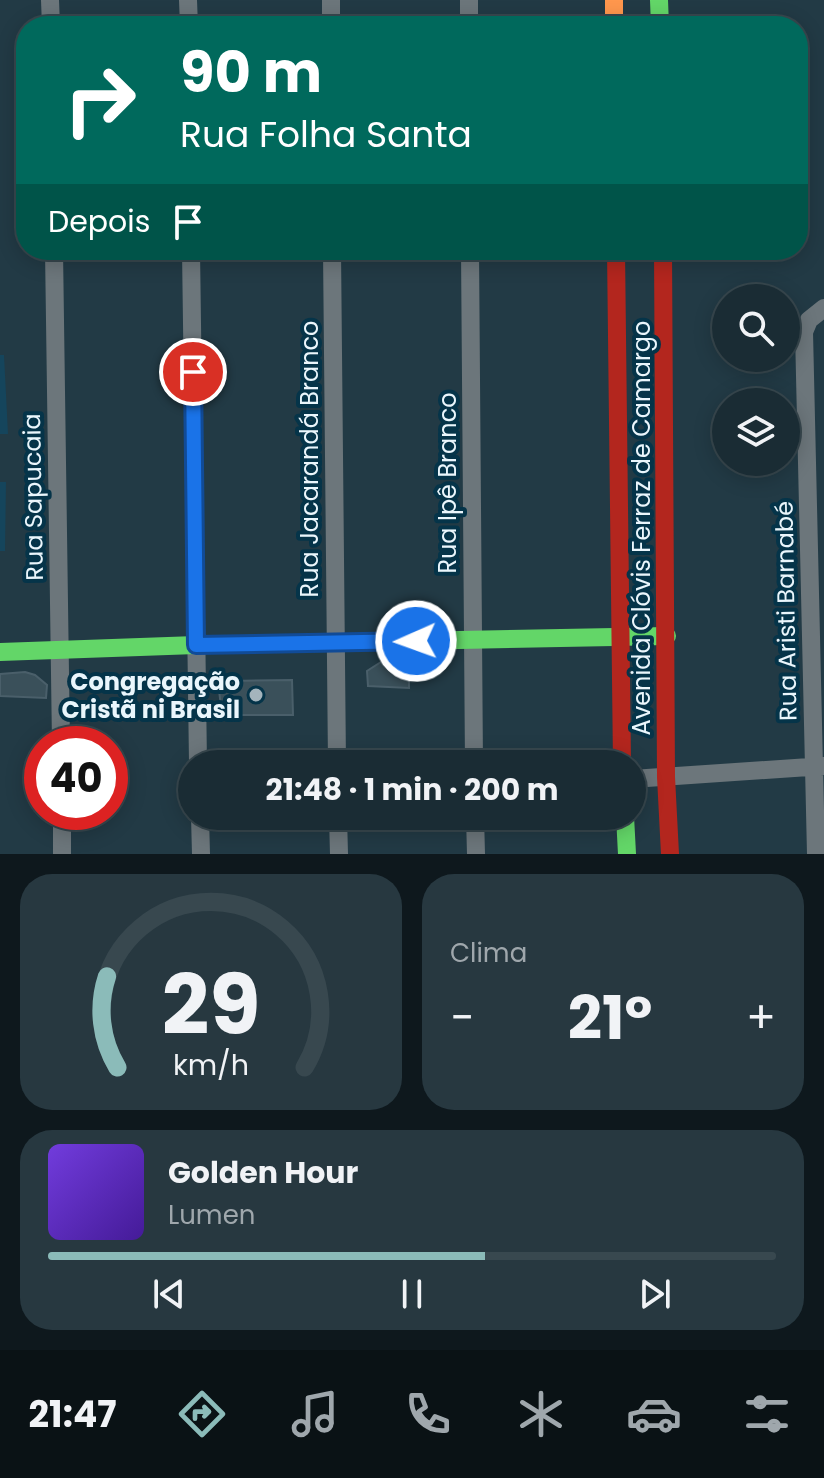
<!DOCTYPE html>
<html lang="pt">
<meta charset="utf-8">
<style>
:root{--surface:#1a2c34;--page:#273840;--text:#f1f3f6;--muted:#9fa7ac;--line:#38484f;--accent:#8bbbb9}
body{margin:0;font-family:Poppins,sans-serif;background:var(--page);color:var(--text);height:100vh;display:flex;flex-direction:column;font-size:30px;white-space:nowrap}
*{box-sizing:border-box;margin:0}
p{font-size:26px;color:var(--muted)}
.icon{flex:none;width:44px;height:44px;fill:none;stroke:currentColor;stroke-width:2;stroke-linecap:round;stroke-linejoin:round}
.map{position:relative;height:854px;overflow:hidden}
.panel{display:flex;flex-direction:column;gap:20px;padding:20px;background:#0e181d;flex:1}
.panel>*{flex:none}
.top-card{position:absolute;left:16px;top:16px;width:792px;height:244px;border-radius:32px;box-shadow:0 4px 20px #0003,0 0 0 2px var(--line);background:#00695c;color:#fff;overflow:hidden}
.controls{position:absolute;left:712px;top:284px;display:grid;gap:16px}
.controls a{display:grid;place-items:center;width:88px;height:88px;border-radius:50%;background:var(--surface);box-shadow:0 4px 20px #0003,0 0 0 2px var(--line);font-size:40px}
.speed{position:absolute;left:24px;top:726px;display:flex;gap:16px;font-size:40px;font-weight:700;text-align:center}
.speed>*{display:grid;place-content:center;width:104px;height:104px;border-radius:50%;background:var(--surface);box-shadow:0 4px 20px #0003,0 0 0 2px var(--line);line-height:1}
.speed .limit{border:12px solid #d22;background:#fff;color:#111}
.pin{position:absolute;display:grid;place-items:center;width:68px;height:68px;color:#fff;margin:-34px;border:4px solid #fff;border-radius:50%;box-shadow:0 2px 8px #0007}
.me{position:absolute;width:88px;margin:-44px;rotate:268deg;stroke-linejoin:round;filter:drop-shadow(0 0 6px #0008)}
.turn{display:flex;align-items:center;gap:28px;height:168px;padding:0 32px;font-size:36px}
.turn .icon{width:104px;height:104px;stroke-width:2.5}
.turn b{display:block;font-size:56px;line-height:68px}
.then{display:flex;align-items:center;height:76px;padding:0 32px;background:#0003;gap:16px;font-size:30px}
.big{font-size:60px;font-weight:700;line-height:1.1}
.panel .card{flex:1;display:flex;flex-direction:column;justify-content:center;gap:12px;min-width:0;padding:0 28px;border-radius:32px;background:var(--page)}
.panel .dial{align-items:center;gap:0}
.dial svg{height:208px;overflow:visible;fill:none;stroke:var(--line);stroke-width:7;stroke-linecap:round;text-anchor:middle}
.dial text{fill:var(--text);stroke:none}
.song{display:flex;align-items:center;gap:24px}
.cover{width:96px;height:96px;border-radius:12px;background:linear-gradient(135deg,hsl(260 70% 55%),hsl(260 70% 35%))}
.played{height:8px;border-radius:4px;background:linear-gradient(90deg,var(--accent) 60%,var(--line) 60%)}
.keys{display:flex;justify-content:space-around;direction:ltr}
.heat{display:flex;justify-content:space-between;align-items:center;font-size:44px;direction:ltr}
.panel .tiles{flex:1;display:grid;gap:20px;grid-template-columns:1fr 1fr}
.card:last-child{grid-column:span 2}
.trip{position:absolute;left:178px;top:750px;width:468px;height:80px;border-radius:40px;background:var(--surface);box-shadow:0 4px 20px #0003,0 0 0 2px var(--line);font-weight:700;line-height:80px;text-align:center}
.tab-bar{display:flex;height:128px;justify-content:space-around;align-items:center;background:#0a1215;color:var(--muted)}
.tab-bar .icon{width:56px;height:56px}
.tab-bar .active{color:var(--accent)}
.tab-bar b{font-size:36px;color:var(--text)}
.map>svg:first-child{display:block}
.built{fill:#15455c}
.building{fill:#3a505a;stroke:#4a5f6a;stroke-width:2}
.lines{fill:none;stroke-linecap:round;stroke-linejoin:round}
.street{stroke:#6c767b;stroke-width:18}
.fast{stroke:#63d668;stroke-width:18}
.slow{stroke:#ff974d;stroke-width:18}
.jam{stroke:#b3261e;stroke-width:18}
.route-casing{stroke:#114b97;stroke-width:20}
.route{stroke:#1a73e8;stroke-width:14}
.poi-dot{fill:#a4b4bc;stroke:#053449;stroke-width:3}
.labels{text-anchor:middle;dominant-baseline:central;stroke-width:8;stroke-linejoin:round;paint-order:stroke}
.street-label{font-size:24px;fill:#eaf6fc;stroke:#053449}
.poi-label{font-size:24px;font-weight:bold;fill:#eaf6fc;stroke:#053449;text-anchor:end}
</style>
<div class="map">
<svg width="824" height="854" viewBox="0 0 824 854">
<rect width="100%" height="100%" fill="#223a45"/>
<path class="built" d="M0 355H4L8 434H0Z
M0 482H6L5 551H0Z"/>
<path class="building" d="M381 662 409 663V688L368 686 367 671Z
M25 672 35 675 47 685 46 698 0 696V674Z
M292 680 293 715H232L221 707 219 690 231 681Z"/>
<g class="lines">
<path class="street" d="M50 0 51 26
M188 0 189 26
M331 0V26
M469 0V26
M54 250 61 744
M191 250 198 764
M332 250 337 764
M470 250 474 764
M632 779 824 766
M62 812V854
M200 816 201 854
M338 816 339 854
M475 816 476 854
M816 854 804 332 809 320 824 308"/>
<path class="fast" d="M659 0 660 26
M0 652 196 645 667 636
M625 816 627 854"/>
<path class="slow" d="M614 0V26"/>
<path class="jam" d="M616 250 622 764
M663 250 666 777 670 854"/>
</g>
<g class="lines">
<g class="route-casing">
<path id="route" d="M193 372 196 645 416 641"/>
</g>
<use href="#route" class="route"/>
</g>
<circle class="poi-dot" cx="256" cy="695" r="8"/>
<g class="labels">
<g class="street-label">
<text transform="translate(309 459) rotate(-90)">Rua Jacarandá Branco</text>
<text transform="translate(447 483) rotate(-90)">Rua Ipê Branco</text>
<text transform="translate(33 497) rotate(-91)">Rua Sapucaia</text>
<text transform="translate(641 528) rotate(-90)">Avenida Clóvis Ferraz de Camargo</text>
<text transform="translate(786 611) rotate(-91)">Rua Aristi Barnabé</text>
</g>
<g class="poi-label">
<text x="240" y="681">Congregação<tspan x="240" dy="28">Cristã ni Brasil</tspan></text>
</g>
</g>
</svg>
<div class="controls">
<a><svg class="icon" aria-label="search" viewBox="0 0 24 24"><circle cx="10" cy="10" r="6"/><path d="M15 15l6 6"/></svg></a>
<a><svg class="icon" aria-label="layers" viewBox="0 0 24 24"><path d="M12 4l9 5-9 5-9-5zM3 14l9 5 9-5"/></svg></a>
</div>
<div class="speed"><div class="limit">40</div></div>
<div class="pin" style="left:193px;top:372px;background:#d93025"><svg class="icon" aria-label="arrive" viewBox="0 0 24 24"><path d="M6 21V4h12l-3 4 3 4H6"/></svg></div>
<svg class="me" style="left:416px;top:641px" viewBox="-20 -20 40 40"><circle r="17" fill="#1a73e8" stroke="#fff" stroke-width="3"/><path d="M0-11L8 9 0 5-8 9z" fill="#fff"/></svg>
<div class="trip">21:48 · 1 min · 200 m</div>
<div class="top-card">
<div class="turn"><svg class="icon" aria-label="right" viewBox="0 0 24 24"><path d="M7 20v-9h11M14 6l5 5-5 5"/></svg><div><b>90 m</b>Rua Folha Santa</div></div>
<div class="then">Depois<svg class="icon" aria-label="arrive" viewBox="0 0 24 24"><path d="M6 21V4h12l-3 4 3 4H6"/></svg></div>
</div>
</div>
<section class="panel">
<div class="tiles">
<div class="card dial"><svg viewBox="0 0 100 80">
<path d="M14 69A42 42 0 1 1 86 69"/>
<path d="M14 69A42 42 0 0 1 10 34" stroke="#8bbbb9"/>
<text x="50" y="56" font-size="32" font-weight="700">29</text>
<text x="50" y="72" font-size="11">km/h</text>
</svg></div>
<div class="card"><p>Clima</p>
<div class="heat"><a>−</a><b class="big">21°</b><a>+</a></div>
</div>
<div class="card">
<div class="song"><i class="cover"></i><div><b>Golden Hour</b><p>Lumen</p></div></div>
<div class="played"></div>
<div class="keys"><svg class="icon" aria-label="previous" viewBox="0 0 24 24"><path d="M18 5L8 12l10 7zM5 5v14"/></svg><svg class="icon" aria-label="pause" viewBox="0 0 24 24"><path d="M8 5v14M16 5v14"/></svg><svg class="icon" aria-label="next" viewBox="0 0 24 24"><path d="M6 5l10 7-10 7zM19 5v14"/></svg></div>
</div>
</div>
</section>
<nav class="tab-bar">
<b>21:47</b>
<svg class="icon active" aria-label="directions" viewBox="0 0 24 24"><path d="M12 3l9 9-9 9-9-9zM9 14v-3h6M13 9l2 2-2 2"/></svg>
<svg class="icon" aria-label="music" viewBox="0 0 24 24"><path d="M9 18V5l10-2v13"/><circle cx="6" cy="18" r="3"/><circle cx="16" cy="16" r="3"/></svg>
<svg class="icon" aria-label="phone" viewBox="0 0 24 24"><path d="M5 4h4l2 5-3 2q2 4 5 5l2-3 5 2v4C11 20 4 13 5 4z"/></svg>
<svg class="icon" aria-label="climate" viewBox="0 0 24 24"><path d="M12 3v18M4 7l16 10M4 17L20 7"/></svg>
<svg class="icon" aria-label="car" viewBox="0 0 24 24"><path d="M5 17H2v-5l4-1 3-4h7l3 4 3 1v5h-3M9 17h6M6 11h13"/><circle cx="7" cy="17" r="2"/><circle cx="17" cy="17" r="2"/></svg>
<svg class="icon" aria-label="filters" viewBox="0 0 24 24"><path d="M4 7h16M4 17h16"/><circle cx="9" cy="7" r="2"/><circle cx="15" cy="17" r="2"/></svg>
</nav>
